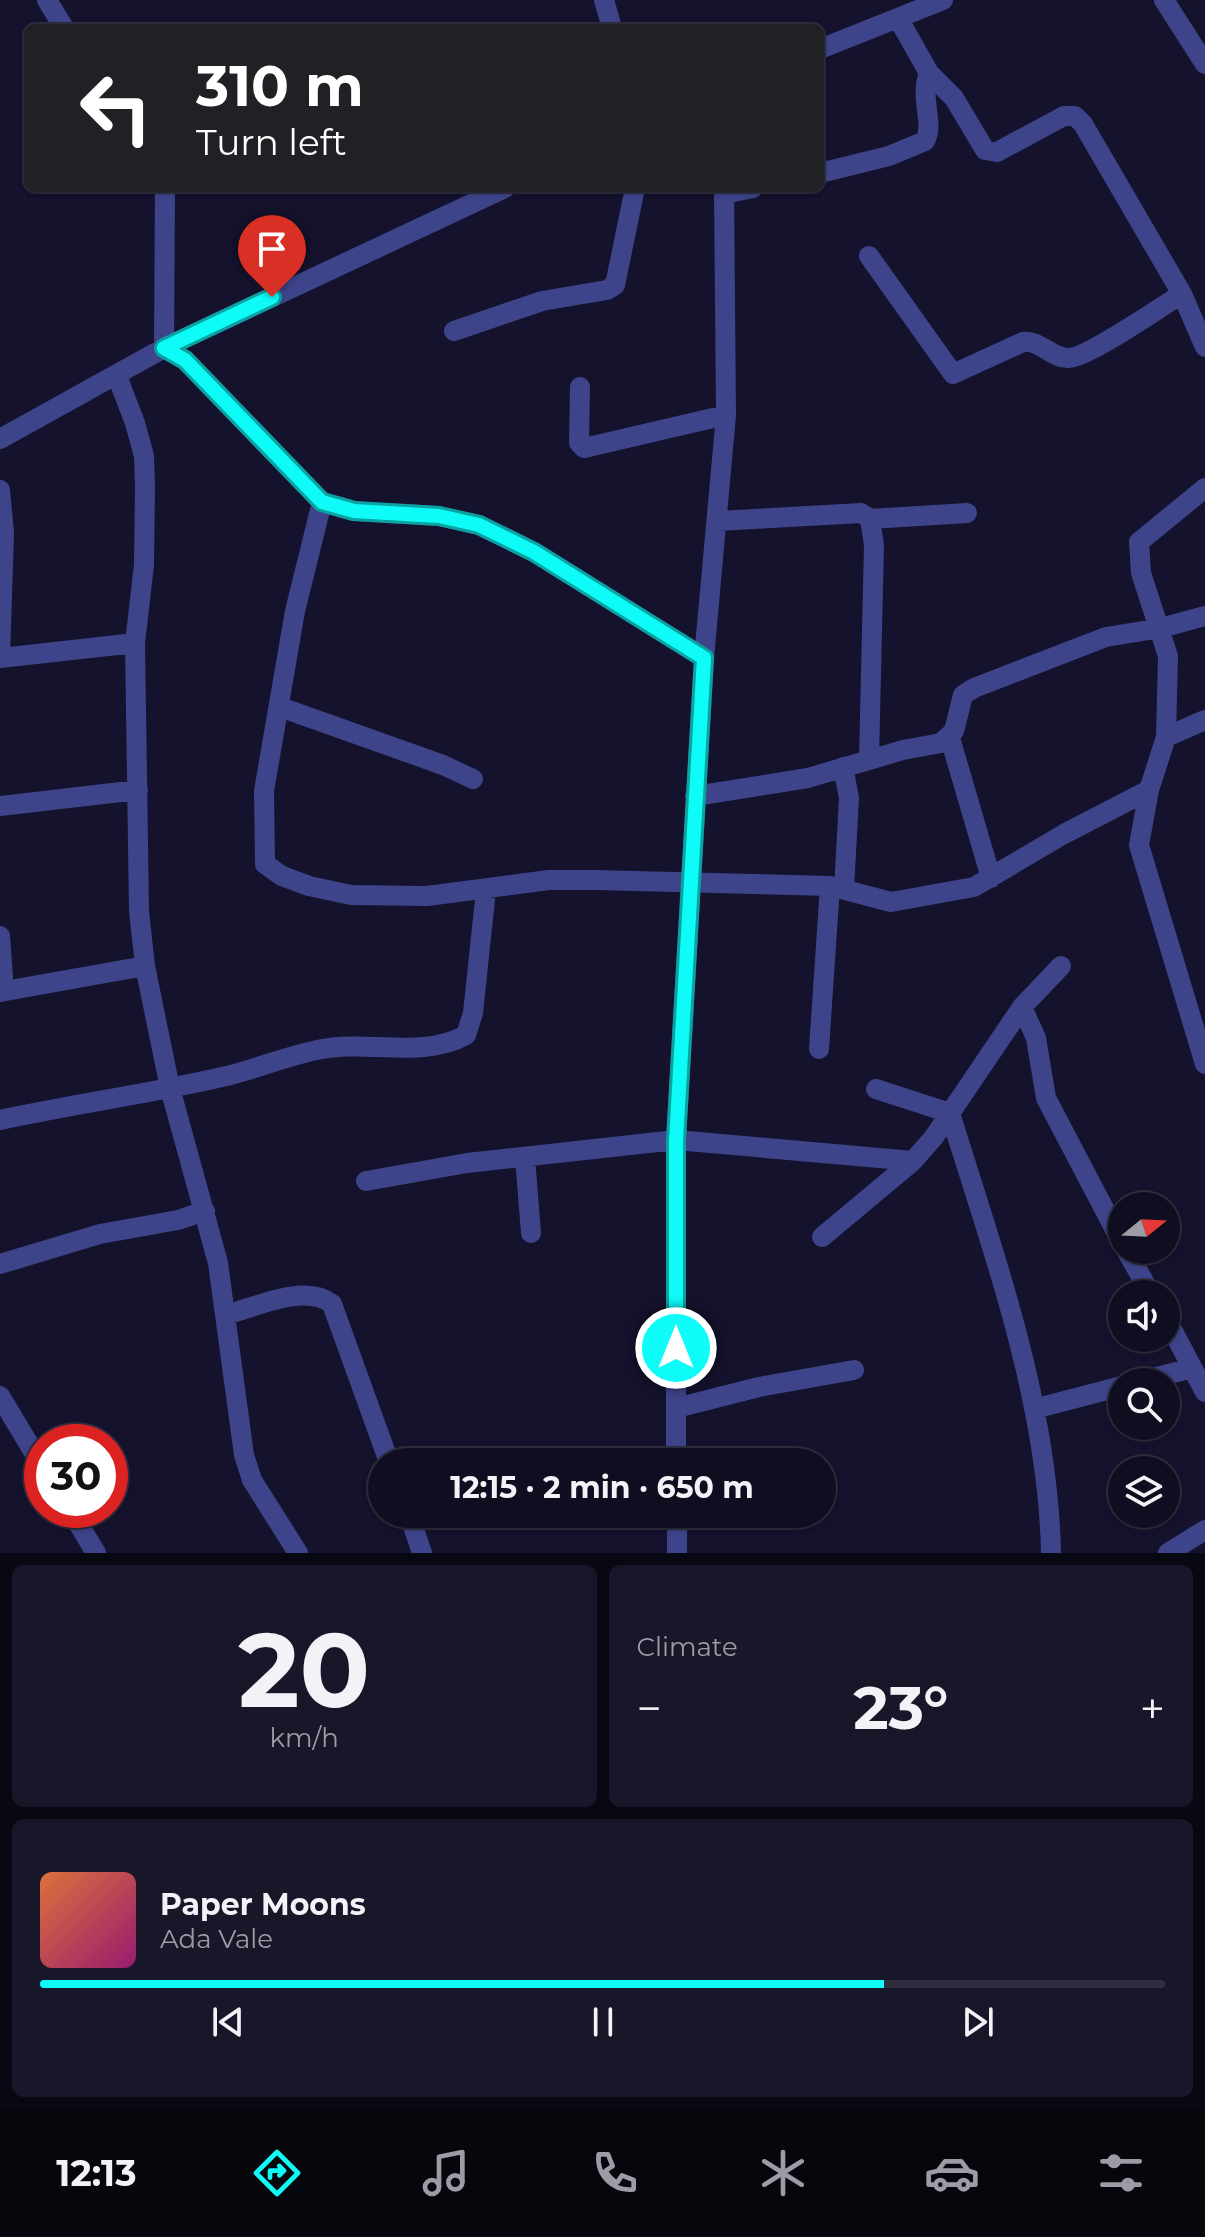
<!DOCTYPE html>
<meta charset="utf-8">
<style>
:root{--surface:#0f0e21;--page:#18172a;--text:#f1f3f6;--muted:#9b9ca5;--line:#2f2e3f;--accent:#0efbf8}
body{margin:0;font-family:Montserrat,sans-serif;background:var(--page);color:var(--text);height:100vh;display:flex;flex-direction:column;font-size:30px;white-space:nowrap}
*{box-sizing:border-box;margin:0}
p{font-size:26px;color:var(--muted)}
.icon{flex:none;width:44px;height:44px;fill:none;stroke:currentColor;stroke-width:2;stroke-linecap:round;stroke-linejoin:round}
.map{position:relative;height:1553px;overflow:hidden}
.panel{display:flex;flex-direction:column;gap:12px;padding:12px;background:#080812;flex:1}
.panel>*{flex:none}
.guide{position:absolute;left:24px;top:24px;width:800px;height:168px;border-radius:12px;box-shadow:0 2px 6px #0004,0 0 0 2px var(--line);background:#202124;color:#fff;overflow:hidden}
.needle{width:52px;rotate:72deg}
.fabs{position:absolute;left:1108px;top:1192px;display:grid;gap:16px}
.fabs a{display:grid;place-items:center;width:72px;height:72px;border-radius:50%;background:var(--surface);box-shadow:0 2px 6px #0004,0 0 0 2px var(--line);font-size:40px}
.speed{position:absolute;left:24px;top:1424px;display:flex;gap:16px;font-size:40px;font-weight:700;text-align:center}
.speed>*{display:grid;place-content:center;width:104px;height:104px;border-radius:50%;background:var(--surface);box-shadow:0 2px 6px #0004,0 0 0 2px var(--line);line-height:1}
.speed .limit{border:12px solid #d22;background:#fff;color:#111}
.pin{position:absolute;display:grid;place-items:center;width:68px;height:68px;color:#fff;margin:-82px -34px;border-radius:50% 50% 50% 0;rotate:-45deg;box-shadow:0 0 8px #0007}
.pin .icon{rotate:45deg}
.me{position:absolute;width:88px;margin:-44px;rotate:0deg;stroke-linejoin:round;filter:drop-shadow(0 0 6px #0008)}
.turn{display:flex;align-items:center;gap:28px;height:168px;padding:0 40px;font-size:36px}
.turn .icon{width:104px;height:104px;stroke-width:2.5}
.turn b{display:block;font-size:56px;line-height:68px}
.big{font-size:60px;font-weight:700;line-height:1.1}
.panel .tile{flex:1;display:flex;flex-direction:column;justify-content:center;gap:12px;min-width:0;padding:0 28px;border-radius:12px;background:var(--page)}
.panel .dial{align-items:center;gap:0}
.dial b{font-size:104px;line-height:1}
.song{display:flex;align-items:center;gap:24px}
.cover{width:96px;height:96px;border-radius:12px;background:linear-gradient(135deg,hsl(20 70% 55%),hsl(320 70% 35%))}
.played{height:8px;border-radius:4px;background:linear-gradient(90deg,var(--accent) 75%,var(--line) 75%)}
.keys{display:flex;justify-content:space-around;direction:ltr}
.heat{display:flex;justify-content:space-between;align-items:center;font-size:44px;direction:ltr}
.panel .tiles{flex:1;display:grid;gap:12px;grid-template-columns:1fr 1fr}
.tile:last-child{grid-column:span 2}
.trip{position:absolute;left:368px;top:1448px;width:468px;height:80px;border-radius:40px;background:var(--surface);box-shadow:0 2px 6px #0004,0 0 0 2px var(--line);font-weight:700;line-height:80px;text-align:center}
.tabs{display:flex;height:128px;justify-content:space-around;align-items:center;background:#06060d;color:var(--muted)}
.tabs .icon{width:56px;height:56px}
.tabs .selected{color:var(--accent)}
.tabs b{font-size:36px;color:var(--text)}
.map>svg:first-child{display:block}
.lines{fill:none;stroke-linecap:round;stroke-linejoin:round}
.minor{stroke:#3e448a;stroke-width:20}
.route-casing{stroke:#09a3a1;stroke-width:20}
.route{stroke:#0efbf8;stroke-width:14}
</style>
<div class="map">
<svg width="1205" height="1553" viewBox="0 0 1205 1553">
<rect width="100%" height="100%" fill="#14122c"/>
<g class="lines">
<path class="minor" d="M47 0 64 28
M604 0 612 28
M1164 0 1205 64
M898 18 929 73 954 98 985 150 997 152 1064 116H1075L1083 124 1182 294 1205 347
M820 49 943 0
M820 173 889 156 925 141C935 123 919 99 929 73
M165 188 164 348 185 360 322 502 354 511 439 516 479 525 534 552 704 658
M724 194 753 188
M869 256 953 374 1023 342C1041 340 1052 359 1069 358 1089 357 1160 307 1182 294
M454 331 542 301 607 290 615 285 635 188
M117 376 135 423 144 456 145 485 144 565 135 643 139 911 145 966 170 1088 218 1263 244 1455 252 1480 298 1553
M580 387 579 443 584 448 726 415
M0 439 164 348 505 188
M1205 488 1139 542 1141 573 1168 656 1166 737 1149 790 1139 845 1205 1064
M0 490 4 533 0 658
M322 502 295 611 264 791 265 864 282 876 309 886 351 895 427 896 549 880H596L830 886 891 902 974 887 1064 834 1149 790
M718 521 861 513 870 519 967 513
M0 658 135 643
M280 707 443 765 473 779
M1166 737 1205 720
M950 738 991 878
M869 759 874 545 870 519
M843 767 849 798 844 889
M695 796 808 778 903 750 941 743 954 731 963 695 974 688 1106 637 1161 628 1205 616
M0 806 138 790
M0 936 4 991
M0 992 145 966
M1022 1007 1036 1038 1046 1098 1122 1243
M819 1049 830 886
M876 1089 950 1113C994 1256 1048 1402 1051 1553
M0 1120C74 1104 148 1094 222 1077 255 1070 288 1055 322 1049 369 1040 423 1059 466 1035L473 1013 486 890
M525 1157 531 1233
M366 1181 467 1163 676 1140 913 1161
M822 1237 913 1161 934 1137 1022 1007 1061 966
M1126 1250 1151 1294
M0 1264 100 1234 178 1220 205 1211
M226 1315C256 1307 305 1283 332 1304L389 1462
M1166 1318 1205 1392
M1138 1382 1192 1368
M0 1396 42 1466
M676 1408 759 1387 854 1370
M1034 1409 1122 1386
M676 1462V1140L704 658 726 415 724 188
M70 1510 96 1553
M409 1514 422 1553
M677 1514V1553
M1168 1553 1205 1530"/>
</g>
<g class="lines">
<g class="route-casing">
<path id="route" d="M272 297 164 348 185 360 322 502 354 511 439 516 479 525 534 552 704 658 676 1140V1348"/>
</g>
<use href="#route" class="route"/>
</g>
</svg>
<div class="fabs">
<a><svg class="needle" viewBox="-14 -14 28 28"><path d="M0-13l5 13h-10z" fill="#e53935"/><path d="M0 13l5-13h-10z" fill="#9b9ca5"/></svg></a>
<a><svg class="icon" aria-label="sound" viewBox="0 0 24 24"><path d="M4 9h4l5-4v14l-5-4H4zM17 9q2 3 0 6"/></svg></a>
<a><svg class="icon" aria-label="search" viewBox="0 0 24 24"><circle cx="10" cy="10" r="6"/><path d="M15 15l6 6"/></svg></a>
<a><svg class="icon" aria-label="layers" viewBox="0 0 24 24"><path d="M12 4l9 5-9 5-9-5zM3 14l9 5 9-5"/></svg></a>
</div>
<div class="speed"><div class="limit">30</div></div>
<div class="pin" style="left:272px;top:297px;background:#d93025"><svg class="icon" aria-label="arrive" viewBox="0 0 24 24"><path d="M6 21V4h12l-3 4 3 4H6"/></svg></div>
<svg class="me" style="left:676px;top:1348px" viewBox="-20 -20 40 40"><circle r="17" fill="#0efbf8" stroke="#fff" stroke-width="3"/><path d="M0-11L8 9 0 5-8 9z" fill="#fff"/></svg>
<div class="trip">12:15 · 2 min · 650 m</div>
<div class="guide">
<div class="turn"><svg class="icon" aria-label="left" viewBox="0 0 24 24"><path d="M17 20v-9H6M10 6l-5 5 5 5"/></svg><div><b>310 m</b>Turn left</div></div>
</div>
</div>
<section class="panel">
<div class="tiles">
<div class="tile dial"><b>20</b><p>km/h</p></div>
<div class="tile"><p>Climate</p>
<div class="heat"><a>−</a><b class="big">23°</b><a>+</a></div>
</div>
<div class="tile">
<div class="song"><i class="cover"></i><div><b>Paper Moons</b><p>Ada Vale</p></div></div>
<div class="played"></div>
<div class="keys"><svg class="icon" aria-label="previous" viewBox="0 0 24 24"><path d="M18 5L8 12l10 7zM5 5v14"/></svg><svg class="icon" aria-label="pause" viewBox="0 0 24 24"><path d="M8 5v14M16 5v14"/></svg><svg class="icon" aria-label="next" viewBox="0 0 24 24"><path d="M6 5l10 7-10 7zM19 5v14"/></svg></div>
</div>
</div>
</section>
<nav class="tabs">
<b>12:13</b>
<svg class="icon selected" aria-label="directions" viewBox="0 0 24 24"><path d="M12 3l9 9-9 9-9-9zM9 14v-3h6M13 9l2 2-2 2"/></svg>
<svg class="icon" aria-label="music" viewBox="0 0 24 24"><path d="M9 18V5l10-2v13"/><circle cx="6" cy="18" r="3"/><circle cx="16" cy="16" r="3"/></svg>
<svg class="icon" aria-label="phone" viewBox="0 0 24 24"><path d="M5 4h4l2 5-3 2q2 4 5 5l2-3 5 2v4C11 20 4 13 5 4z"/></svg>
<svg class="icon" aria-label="climate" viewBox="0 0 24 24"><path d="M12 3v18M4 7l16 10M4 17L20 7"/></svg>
<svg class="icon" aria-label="car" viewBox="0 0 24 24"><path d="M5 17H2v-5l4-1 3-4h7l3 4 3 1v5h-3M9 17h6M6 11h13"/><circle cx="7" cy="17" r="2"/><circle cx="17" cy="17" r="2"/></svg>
<svg class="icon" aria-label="filters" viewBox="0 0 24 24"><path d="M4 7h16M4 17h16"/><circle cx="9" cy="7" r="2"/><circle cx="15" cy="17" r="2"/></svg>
</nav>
